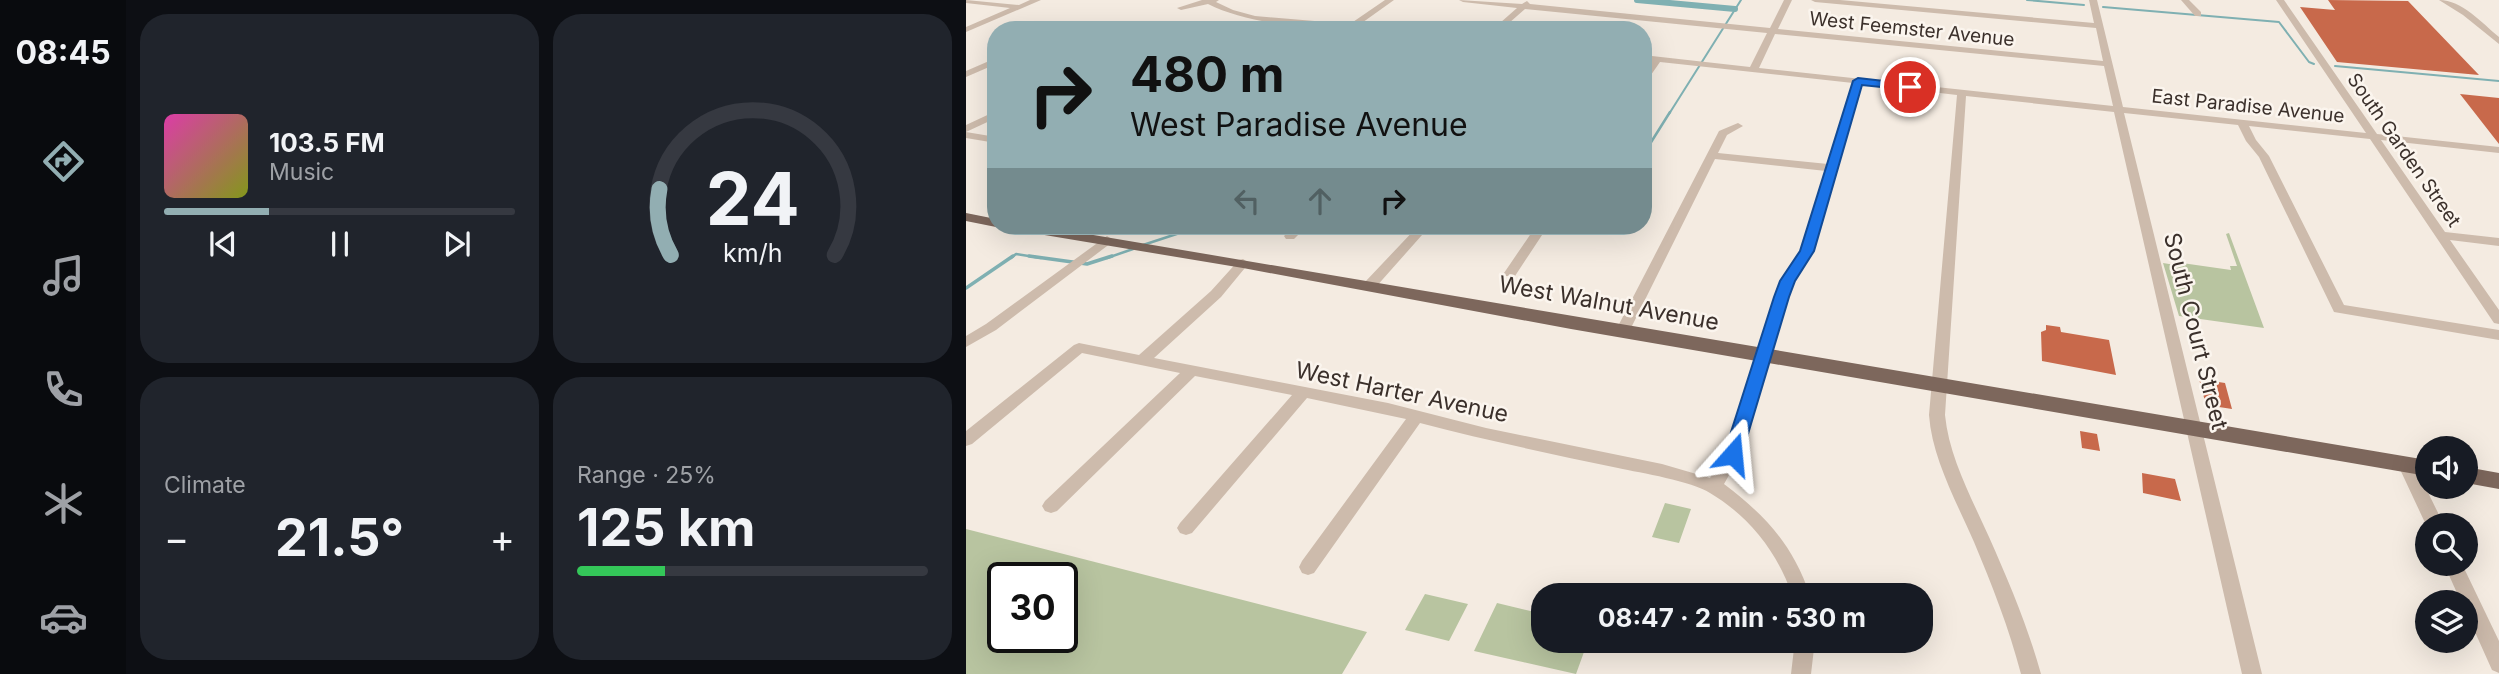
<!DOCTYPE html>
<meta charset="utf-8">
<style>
:root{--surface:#171b24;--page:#20242c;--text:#f1f3f6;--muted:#9ea1a6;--line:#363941;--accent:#92aeb2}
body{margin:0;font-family:Inter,sans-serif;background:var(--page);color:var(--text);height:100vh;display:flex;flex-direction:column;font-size:26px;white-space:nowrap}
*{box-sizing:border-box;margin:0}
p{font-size:23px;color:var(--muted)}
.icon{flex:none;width:38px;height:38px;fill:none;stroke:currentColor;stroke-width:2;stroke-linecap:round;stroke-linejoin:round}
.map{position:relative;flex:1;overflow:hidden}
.sheet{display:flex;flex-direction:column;gap:14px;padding:14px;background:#0d0f14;width:840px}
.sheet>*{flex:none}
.banner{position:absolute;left:21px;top:21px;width:665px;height:214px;border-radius:28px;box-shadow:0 7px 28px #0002;background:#92aeb2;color:#111;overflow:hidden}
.fabs{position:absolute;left:1449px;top:436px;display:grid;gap:14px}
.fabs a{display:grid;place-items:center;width:63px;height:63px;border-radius:50%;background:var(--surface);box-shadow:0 7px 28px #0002;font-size:35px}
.speed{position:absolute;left:21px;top:562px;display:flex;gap:14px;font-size:35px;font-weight:700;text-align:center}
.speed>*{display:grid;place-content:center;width:91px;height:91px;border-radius:50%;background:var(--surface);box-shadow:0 7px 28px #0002;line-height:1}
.speed .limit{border:4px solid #111;border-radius:10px;background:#fff;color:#111}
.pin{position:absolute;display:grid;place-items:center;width:60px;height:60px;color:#fff;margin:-30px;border:4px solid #fff;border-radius:50%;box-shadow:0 2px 7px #0007}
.me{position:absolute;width:77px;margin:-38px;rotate:18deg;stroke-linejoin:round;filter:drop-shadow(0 0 5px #0008)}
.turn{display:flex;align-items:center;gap:24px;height:147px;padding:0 28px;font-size:32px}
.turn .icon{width:91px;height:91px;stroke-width:2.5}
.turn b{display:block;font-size:49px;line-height:60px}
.lanes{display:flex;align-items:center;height:66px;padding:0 28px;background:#0003;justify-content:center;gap:35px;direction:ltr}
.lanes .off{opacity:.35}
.big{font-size:52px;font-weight:700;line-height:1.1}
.sheet .widget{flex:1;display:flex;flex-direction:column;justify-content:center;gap:10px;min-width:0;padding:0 24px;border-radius:28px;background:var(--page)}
.sheet .dial{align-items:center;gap:0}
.dial svg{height:182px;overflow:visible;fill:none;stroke:var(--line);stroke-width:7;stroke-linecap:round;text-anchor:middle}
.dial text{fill:var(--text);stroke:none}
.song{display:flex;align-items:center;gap:21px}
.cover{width:84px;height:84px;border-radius:10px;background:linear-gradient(135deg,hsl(320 70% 55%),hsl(70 70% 35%))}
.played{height:7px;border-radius:4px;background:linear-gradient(90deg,var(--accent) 30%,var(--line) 30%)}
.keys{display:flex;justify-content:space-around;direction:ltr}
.heat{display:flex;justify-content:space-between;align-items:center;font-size:38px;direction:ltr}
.charge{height:10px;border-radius:5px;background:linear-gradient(90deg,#34c759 25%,var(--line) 0)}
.sheet .tiles{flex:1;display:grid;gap:14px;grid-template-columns:repeat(2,1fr)}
.trip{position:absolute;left:565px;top:583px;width:402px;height:70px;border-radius:28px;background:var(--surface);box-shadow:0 7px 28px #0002;font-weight:700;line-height:70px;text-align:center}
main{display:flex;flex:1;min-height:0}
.tab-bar{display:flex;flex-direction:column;width:126px;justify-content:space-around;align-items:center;background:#090b0e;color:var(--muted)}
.tab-bar .icon{width:49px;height:49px}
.tab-bar .active{color:var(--accent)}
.tab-bar b{font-size:32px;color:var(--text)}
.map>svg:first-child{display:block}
.green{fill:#b8c4a0;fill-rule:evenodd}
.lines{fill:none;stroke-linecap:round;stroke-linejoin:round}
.stream-far2{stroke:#7fb0b2;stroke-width:2}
.stream-far1{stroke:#7fb0b2;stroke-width:2.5}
.stream{stroke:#7fb0b2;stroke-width:3.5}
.canal{stroke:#7fb0b2;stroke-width:6}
.building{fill:#c8694b}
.minor{fill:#cdbbac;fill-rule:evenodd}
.major{fill:#7d675c;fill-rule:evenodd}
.route{fill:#1a73e8;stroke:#114b97;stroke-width:2}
.labels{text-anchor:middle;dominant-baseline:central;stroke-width:5;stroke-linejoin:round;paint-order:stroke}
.far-street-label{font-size:19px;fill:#3b302b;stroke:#fbf5ee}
.street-label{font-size:23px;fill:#3b302b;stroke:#fbf5ee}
</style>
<main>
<nav class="tab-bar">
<b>08:45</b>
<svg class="icon active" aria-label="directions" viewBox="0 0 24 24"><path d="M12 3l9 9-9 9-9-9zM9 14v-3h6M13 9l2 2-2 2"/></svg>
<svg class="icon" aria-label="music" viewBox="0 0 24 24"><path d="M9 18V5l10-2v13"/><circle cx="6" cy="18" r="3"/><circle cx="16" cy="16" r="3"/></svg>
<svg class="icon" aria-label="phone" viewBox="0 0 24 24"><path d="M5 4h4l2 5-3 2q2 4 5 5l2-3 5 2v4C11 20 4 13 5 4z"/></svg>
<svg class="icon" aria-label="climate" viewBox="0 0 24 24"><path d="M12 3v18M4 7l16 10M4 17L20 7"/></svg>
<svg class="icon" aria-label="car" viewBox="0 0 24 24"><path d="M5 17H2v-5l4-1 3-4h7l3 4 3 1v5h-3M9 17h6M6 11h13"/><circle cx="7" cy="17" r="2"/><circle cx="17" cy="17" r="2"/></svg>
</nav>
<section class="sheet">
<div class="tiles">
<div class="widget">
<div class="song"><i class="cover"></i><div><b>103.5 FM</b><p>Music</p></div></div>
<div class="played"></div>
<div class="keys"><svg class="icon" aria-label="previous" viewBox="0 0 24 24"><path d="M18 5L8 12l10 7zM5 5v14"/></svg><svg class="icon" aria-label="pause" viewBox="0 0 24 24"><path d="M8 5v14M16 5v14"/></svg><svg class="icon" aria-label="next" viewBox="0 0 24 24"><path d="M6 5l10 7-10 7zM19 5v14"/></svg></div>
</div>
<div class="widget dial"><svg viewBox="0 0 100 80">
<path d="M14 69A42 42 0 1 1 86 69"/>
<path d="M14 69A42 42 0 0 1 9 40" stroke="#92aeb2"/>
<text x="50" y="56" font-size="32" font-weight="700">24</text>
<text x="50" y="72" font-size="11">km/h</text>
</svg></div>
<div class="widget"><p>Climate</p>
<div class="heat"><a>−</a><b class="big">21.5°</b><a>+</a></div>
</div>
<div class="widget"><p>Range · 25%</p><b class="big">125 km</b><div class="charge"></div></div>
</div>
</section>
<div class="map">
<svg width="1533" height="674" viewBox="0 0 1533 674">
<rect width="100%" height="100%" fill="#f4ebe1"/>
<path class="green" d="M1263 233 1298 328 1213 316 1197 263 1209 265V262L1265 270 1264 266H1271L1260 234Z
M699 503 725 509 713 543 686 537Z
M0 529 401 632 376 674H0ZM37 578H96V637H37Z
M459 594 502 604 483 641 439 630Z
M531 603 577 614 578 640 622 641 610 674 508 651Z"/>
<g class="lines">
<path class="stream-far2" d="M1061 0 1118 5
M1137 7 1313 22 1343 62 1348 64
M1369 66 1533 81
M703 114 775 0"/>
<path class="stream-far1" d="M677 155 704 112
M177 245 235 226
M45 258 50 254 75 258
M141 258 167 249"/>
<path class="stream" d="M63 256 121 264 146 256
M0 288 47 256"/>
<path class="canal" d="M671 0 769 9"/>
</g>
<path class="building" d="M1362 0 1442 1 1513 75 1371 62 1334 7 1369 10Z
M1494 94 1533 98V144Z
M1080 325 1094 327 1095 332 1143 340 1150 375 1076 361 1075 332 1080 330Z
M1233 379 1259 383 1266 409 1240 405Z
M1114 431 1131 434 1134 451 1116 448Z
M1176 473 1209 479 1215 501 1177 493Z"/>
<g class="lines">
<path class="minor" d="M0 0 53 5 64 0H75L0 32V27L44 8 0 3Z
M236 0H253L250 2 267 10 289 16 384 24 419 0H428L393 25 424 30C370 30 289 28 242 4L215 10 211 8Z
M493 0 556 4 561 1 564 4 804 28 818 0H826L812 29 1137 61 1130 28 849 2 845 0H874L1128 23 1123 0H1131L1157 107 1400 133 1310 0H1318L1411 134 1533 147V153L1415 140 1479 232 1533 238V246L1484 240 1533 310V324L1528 323 1404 139 1283 126 1290 140 1303 156 1378 305 1533 330V340L1368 312 1293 157 1280 141 1272 125 1158 113 1296 674H1276L1148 112 1000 96 979 415C983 457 1006 499 1023 537 1043 582 1062 627 1075 674H1055C1043 628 1026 585 1008 542 991 503 966 458 963 415L991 95 896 84 847 251 827 281 775 454 758 484C801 517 826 544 844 595H826C812 553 783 516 744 493 726 481 675 473 652 468 585 454 519 440 454 423L348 573 342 575 336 573 333 567 336 561 440 419 341 398 226 533 220 535 214 533 211 528 214 523 326 395 229 376 91 511 85 513 79 511 76 506 79 501 214 373 116 353 6 444 0 446V431L108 345 113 343 173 355 245 291 273 260 277 259 283 263 255 297 188 358 422 403 520 428 696 464 744 478 759 453 815 281 835 251 860 171 749 159 663 332 656 337 649 332 753 131 772 123 777 126 761 135 752 153 862 164 887 83 694 62 680 82 677 83V73L686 62 677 61V55L784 67 801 33 559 9 535 30H526L551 8 497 2ZM809 34 1138 66 1147 106 793 68Z
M1215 0H1223L1235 12V16H1229Z
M1473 0C1496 0 1516 23 1533 37V44L1497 15Z
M30 58V64L0 77V71Z
M30 111V118L0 132 30 137V143L0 138V125Z
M328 226H341L328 239H320L318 236Z
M452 226H464L409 288H399L397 285 399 282Z
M570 226H582L549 276H539L538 273Z
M141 236 147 240 145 243 30 330 0 347V336L20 324Z
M1440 459 1446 460 1478 525H1461V527L1432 465 1434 460Z
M1478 564H1496L1533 641V673L1526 670 1500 612V602H1495Z
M829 640H849L845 674H825Z"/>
<path class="major" d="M0 213 30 219V226H36L30 227 0 221Z
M41 226H74L1461 460V476L605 329 277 268 48 230Z
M1500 467 1533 473V489L1500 483Z"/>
</g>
<path class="route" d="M892 78 944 84 949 87 944 90 896 85 848 251 829 281 823 297 776 454 774 459H761L758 454 808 297 814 281 834 251 887 81Z"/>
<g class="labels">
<g class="far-street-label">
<text transform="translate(946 29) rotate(6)">West Feemster Avenue</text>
<text transform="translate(1282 106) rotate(6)">East Paradise Avenue</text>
<text transform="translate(1438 150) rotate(55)">South Garden Street</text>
</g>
<g class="street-label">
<text transform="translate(643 303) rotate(10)">West Walnut Avenue</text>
<text transform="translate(1230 331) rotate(76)">South Court Street</text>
<text transform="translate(436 392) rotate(12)">West Harter Avenue</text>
</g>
</g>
</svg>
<div class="fabs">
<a><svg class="icon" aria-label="sound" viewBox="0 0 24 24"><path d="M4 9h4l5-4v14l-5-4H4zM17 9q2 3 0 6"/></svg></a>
<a><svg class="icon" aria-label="search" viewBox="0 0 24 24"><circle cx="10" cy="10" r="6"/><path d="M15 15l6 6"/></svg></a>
<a><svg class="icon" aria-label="layers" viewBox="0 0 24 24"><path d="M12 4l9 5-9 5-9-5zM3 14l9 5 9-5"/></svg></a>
</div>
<div class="speed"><div class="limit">30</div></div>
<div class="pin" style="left:944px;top:87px;background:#d93025"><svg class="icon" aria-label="arrive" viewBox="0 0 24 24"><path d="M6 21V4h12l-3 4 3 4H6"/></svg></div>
<svg class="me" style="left:767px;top:454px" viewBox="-20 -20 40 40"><path d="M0-17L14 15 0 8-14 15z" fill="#1a73e8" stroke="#fff" stroke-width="4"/></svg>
<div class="trip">08:47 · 2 min · 530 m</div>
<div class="banner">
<div class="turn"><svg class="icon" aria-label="right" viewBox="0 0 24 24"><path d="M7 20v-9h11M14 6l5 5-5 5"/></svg><div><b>480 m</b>West Paradise Avenue</div></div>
<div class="lanes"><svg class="icon off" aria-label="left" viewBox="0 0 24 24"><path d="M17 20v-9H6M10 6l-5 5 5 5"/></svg><svg class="icon off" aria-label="ahead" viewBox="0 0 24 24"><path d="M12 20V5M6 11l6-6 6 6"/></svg><svg class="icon" aria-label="right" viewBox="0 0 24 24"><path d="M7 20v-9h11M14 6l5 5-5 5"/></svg></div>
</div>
</div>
</main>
